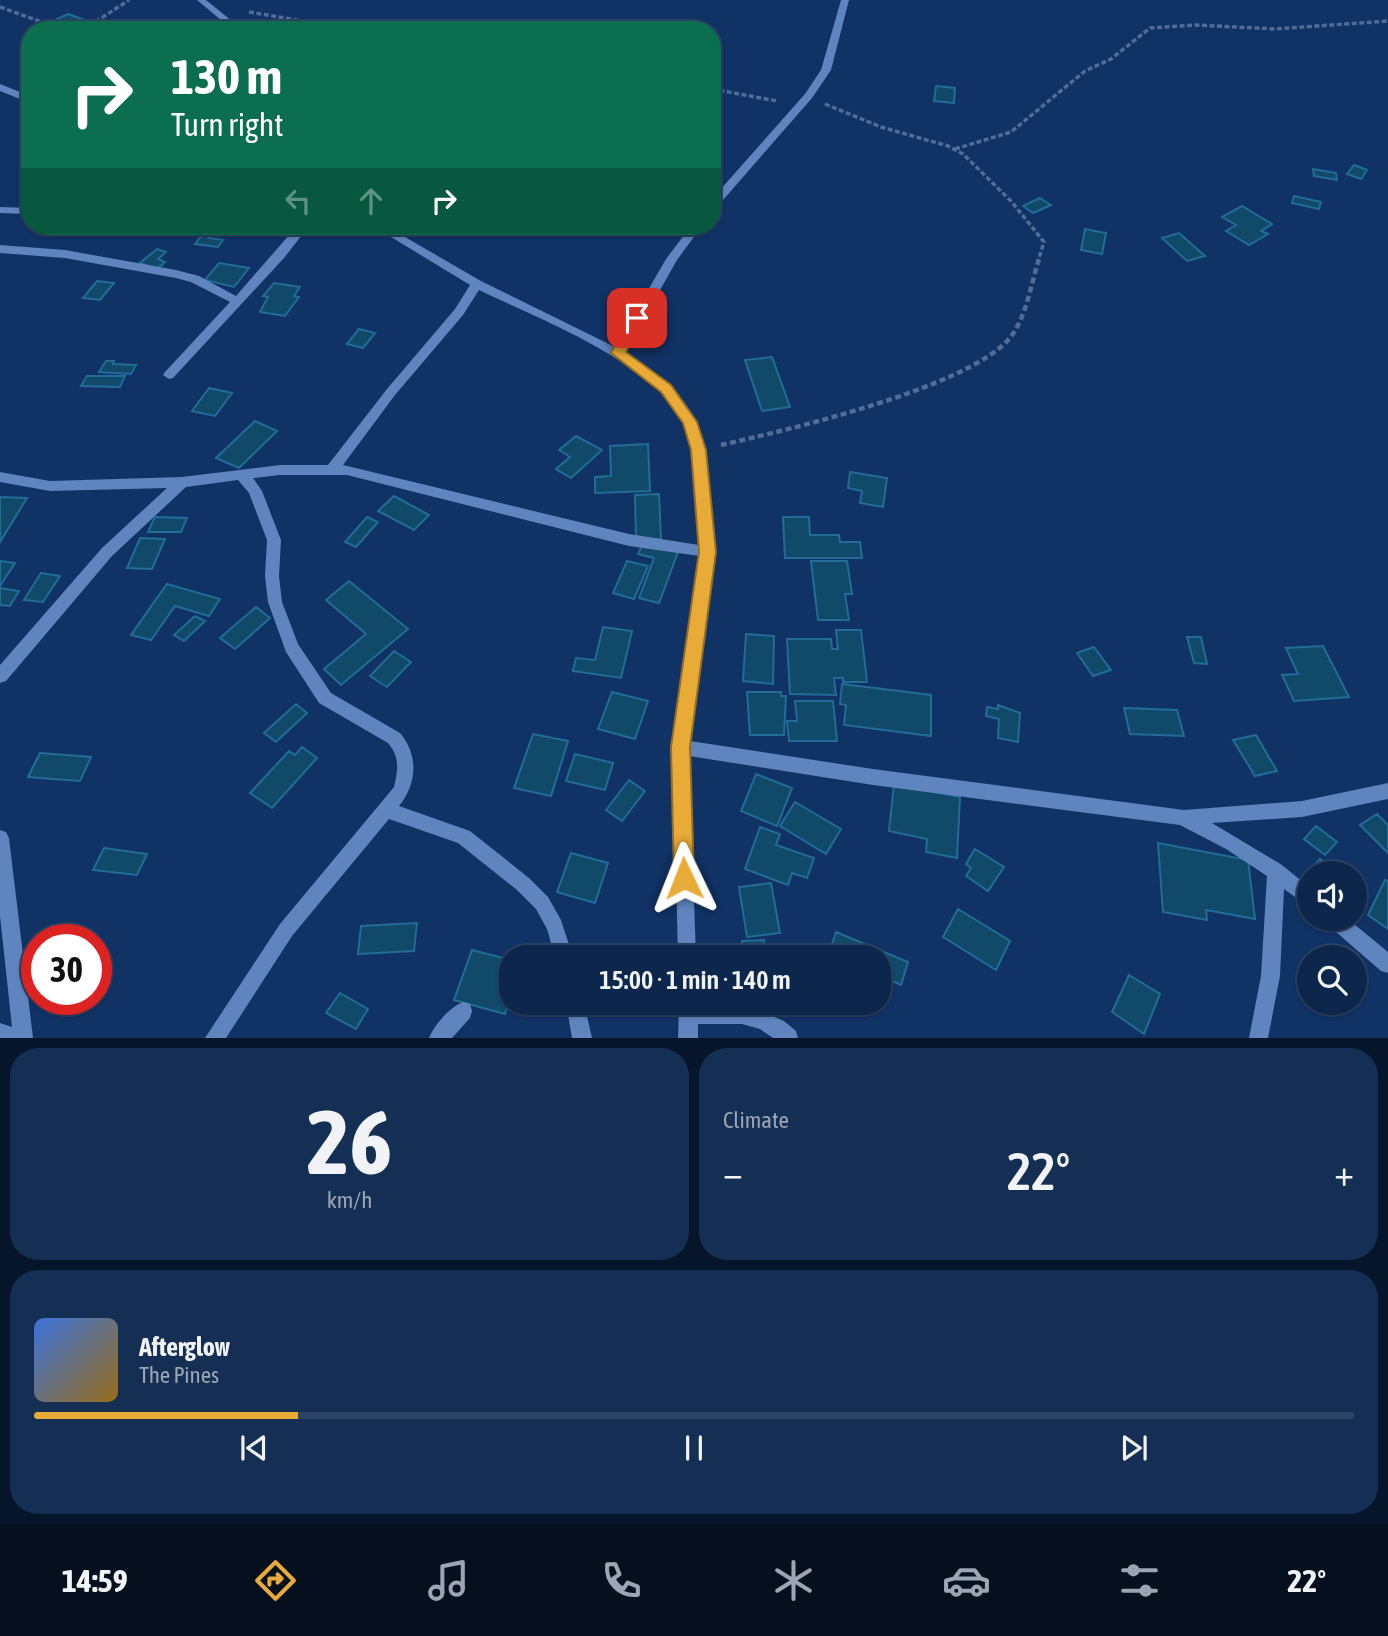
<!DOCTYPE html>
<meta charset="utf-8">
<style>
:root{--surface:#0c264c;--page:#152e53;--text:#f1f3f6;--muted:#9aa5b5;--line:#2c4364;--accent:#e9ab38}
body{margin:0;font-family:"Asap Condensed",sans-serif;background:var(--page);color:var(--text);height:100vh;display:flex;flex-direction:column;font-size:26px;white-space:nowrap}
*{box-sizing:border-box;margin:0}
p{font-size:23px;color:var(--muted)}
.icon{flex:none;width:38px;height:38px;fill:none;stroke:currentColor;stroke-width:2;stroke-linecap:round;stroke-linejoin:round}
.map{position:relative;height:1038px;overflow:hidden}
.details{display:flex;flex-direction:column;gap:10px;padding:10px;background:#07152a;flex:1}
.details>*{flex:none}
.banner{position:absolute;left:21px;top:21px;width:700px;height:214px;border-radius:28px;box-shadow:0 2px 5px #0004,0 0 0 2px var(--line);background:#0b6e4f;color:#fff;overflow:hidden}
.tools{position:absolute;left:1297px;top:861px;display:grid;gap:14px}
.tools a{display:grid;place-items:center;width:70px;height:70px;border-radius:50%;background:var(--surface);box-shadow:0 2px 5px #0004,0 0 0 2px var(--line);font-size:35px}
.speed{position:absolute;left:21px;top:924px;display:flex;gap:14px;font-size:35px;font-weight:700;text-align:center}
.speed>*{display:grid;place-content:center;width:91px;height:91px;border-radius:50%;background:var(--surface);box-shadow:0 2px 5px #0004,0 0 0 2px var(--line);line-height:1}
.speed .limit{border:10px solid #d22;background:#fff;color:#111}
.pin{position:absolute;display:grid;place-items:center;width:60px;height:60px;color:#fff;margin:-30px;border-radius:14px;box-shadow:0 4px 10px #0006}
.me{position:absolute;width:77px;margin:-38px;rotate:358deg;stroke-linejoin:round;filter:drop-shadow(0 0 5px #0008)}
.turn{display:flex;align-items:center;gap:24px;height:147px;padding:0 35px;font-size:32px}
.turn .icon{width:91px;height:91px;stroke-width:2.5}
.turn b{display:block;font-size:49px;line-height:60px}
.lanes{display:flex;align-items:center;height:66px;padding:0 35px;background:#0003;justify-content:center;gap:35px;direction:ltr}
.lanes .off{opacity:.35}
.big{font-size:52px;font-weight:600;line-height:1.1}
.details .card{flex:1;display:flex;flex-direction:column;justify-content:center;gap:10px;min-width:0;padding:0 24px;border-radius:28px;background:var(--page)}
.details .dial{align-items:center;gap:0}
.dial b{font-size:91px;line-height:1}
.song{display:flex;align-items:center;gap:21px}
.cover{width:84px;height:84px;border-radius:10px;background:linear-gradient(135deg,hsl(220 70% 55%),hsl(40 70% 35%))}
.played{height:7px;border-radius:4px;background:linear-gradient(90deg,var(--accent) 20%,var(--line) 20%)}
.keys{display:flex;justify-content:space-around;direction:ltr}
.heat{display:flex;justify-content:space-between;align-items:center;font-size:38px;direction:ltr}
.details .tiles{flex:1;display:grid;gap:10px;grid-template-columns:1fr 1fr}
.card:last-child{grid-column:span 2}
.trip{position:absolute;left:499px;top:945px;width:392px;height:70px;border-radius:28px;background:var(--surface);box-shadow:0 2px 5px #0004,0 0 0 2px var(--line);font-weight:600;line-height:70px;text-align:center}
.menu{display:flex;height:112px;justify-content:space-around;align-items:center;background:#050f1e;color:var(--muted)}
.menu .icon{width:49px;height:49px}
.menu .on{color:var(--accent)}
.menu b{font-size:32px;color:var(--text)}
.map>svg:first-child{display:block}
.building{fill:#114969;stroke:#226c97;stroke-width:2}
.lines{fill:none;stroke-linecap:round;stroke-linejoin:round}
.path-far1{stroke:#506c97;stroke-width:3.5;stroke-dasharray:5 2.5;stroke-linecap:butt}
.path{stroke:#506c97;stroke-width:4.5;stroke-dasharray:6 3.5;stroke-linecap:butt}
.street{fill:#5f84be;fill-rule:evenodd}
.route{fill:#e9ab38;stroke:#976f24;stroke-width:2}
</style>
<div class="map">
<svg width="1388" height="1038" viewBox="0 0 1388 1038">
<rect width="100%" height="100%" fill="#103265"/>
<path class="building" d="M68 14 79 18 89 21 76 28 55 20Z
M936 86 955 88 954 103 934 101Z
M1354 165 1367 170 1361 179 1347 174Z
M1313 169 1336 173 1337 180 1314 176Z
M1294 196 1321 202 1319 209 1292 203Z
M1040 198 1051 205 1033 213 1023 206Z
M1242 206 1272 224 1261 231 1268 234 1249 245 1226 231 1236 225 1222 217Z
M1085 229 1106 233 1102 254 1081 250Z
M1179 233 1205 256 1187 261 1162 238Z
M203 234 211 236 209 238 223 240 218 247 195 244Z
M157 249 166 252 158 259 165 262 157 269 140 263Z
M219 263 249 268 234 287 205 280Z
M97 281 114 283 100 300 83 298Z
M274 283 300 287 294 296 299 297 285 316 260 312 268 297 263 296Z
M359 329 375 333 363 348 347 344Z
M772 357 790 407 762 411 745 360Z
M106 361H114L113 364 136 365 131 374 99 372Z
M87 376H125L120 387 81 386Z
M209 388 232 393 215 416 192 411Z
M255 421 277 431 239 468 216 458Z
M576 436 602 450 571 478 556 469 570 457 559 450Z
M648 444 650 491 595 493V477L611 476 610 446Z
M850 472 887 478 883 507 860 503 862 491 848 488Z
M659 494 661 539 636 540 635 495Z
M394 496 429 515 414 530 378 511Z
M0 497 27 498 0 542Z
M155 517 187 518 181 532H148Z
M367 517 378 522 356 547 345 542Z
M783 517H809L810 535H839L840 542H860L862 558H785Z
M140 538 165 539 152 569 127 568Z
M643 543 678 552 659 603 639 598 654 558 638 554Z
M1 561 15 563 0 586V563Z
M627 561 648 566 634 599 613 593Z
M811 561H847L852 594H845L849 620H818Z
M41 573 60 576 43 602 24 600Z
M349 581 408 629 341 685 324 669 366 634 326 600Z
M167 584 220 599 209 616 175 606 151 640 131 635Z
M0 588 19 591 10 606 0 605Z
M256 607 270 618 235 649 220 638Z
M195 616 205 621 184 641 174 635Z
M603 627 632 631 621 678 573 671 576 658 595 660Z
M836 630H861L867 682H843V678H834L836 695 790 694 787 639H831L832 649H838Z
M746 634 774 636 773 684 743 681Z
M1187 637H1201L1207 664 1194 663Z
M1323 646 1349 697 1294 701 1282 675 1298 674 1286 648Z
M1094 647 1111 670 1093 676 1077 653Z
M394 651 411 662 387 687 370 676Z
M842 684 931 695V736L844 725 846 705 840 704Z
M612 692 648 701 635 739 598 729Z
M747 692H781V696H786L784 735H750Z
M795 701H833L837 741H789L787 721H797Z
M296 704 307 713 276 742 264 733Z
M998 705 1020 713 1018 742 998 738 999 719 986 716 987 707 998 709Z
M1124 708 1177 710 1184 736 1130 734Z
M533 734 568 741 551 796 514 788Z
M1256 735 1277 771 1255 776 1233 740Z
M302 747 317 758 272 808 250 793 289 751 295 755Z
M40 753 91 757 80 781 28 777Z
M575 754 613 763 605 790 566 781Z
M756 774 792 788 777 826 741 811Z
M629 780 645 791 622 821 606 810Z
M894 784 960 797 957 858 926 852 927 839 889 831Z
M795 802 841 829 826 854 780 826Z
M1377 814 1388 825V853L1360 825Z
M1316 826 1337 842 1325 855 1304 839Z
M760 827 780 834 776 845 814 858 807 878 792 873 788 885 745 869Z
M1158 843 1248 860 1255 919 1206 910 1207 920 1163 912Z
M104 848 147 854 137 875 93 870Z
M975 849 1004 867 988 891 966 876 971 868 966 864Z
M571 853 608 863 595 903 557 892Z
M1320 859 1337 873H1317L1311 869Z
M1385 880 1388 881V929L1368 915Z
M771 883 780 933 747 937 739 887Z
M958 909 1010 941 996 970 943 937Z
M417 923 414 951 358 954 361 926Z
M836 932 908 962 901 985 880 976 878 980V957H828Z
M764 940 765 957H743L742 941Z
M472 950 511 960V995L505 1014 454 1000Z
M1129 975 1160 994 1144 1034 1112 1012Z
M340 993 368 1009 356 1029 326 1013Z"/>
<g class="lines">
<path class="path-far1" d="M0 7 64 30
M249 12 357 30
M83 30 129 0
M712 89 777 101
M825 104 881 127 948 146 963 154 1011 201 1044 242 1038 261
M955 149 1011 132 1085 71 1111 59 1150 28 1196 25 1275 29 1388 21"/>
<path class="path" d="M721 445C788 430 966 388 1009 339 1026 319 1031 284 1039 259"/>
<path class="street" d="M197 0H206L243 30H233Z
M841 0H849L831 70 812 98 716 208 712 209V199L805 94 821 70Z
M0 84 30 96V103L0 91Z
M0 207 30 208V214L0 213Z
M297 226H309L284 258 173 378 169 379 163 375 165 372 230 302 191 282 176 278 65 258 0 253V245L65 250 176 270 199 276 236 296Z
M373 226H386L481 281 615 347 666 259 691 226H702L677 260 625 352 670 385 697 422 706 450 714 552 690 741 873 769 1184 810 1302 801 1388 783V799L1302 817 1212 823 1282 865 1309 887V907L1284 889 1280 976 1268 1038H1249L1261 976 1267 876 1226 849 1180 825 873 785 689 756 696 957H678L673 747 699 556 629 546 347 475H280L253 478 262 491 281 540 279 576 282 602 298 644 331 693 400 733C419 755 417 784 399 806L470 831 529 878 548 897 561 920 573 957H555L547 929 536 909 517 890 458 843 389 819 292 936 226 1038H205L280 924 394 787C398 770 400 757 388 743L319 703 286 652 268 602 265 576 267 540 249 493 238 480 186 487 112 556 6 681 0 683V665L102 548 167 488 50 491 0 482V472L50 481 182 477 280 465H328L387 389 455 309 470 285ZM479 290C539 319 653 362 684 423 699 453 697 511 699 545L629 534 343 465 395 395 463 315Z
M0 830 6 832 9 838 33 1038H0V1023L12 1027 0 916Z
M1325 919H1348L1388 952V973L1381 971 1328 925Z
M463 1002 470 1004 472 1011 470 1018 452 1038H429C434 1025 450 1007 463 1002Z
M566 1003H584L592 1038H572Z
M679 1003 754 1008 784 1021 796 1031 798 1038H773L760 1029 742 1024H698V1038H678Z"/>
</g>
<path class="route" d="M637 314 643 318 626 352 671 385 697 422 706 450 716 552 690 747 694 878 692 885 684 888 677 885 674 878 671 747 699 552 691 450 683 423 661 392 611 353 632 315Z"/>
</svg>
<div class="tools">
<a><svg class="icon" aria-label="sound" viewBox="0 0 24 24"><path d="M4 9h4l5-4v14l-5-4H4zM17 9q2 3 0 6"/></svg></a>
<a><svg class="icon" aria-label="search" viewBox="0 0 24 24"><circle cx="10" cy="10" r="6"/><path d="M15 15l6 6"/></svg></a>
</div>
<div class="speed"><div class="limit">30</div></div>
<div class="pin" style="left:637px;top:318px;background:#d93025"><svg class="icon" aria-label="arrive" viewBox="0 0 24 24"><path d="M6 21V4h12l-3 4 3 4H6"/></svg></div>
<svg class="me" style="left:684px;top:878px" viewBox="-20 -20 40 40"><path d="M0-17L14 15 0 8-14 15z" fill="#e9ab38" stroke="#fff" stroke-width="4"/></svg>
<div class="trip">15:00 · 1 min · 140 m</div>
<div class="banner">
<div class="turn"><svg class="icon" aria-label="right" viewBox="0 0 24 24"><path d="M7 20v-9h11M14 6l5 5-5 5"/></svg><div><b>130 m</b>Turn right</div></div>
<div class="lanes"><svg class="icon off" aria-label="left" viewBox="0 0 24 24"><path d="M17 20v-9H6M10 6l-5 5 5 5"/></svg><svg class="icon off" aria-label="ahead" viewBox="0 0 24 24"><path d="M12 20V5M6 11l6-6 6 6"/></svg><svg class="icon" aria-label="right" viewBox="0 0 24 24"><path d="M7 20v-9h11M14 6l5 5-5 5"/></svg></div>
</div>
</div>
<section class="details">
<div class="tiles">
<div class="card dial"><b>26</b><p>km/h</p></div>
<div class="card"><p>Climate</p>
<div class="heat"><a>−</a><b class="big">22°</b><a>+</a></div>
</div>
<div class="card">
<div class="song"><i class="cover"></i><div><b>Afterglow</b><p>The Pines</p></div></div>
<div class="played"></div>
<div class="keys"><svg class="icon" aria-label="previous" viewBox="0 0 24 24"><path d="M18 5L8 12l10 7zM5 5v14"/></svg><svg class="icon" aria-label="pause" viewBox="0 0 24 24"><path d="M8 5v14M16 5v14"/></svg><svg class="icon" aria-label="next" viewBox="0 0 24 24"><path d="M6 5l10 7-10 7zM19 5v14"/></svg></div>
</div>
</div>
</section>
<nav class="menu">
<b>14:59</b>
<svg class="icon on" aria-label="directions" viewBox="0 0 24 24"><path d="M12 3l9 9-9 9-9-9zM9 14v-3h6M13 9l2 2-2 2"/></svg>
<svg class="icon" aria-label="music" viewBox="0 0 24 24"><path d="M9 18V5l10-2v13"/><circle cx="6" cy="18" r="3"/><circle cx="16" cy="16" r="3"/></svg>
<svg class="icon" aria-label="phone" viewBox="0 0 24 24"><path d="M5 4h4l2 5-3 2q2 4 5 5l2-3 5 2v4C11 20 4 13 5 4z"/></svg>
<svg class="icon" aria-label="climate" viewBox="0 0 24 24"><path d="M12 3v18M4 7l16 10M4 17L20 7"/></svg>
<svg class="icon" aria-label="car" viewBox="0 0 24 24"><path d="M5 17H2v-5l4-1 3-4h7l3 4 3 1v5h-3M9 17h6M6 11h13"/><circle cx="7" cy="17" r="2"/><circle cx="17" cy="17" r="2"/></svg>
<svg class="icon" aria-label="filters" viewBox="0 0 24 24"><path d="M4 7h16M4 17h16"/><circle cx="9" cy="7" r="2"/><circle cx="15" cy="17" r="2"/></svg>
<b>22°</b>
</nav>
